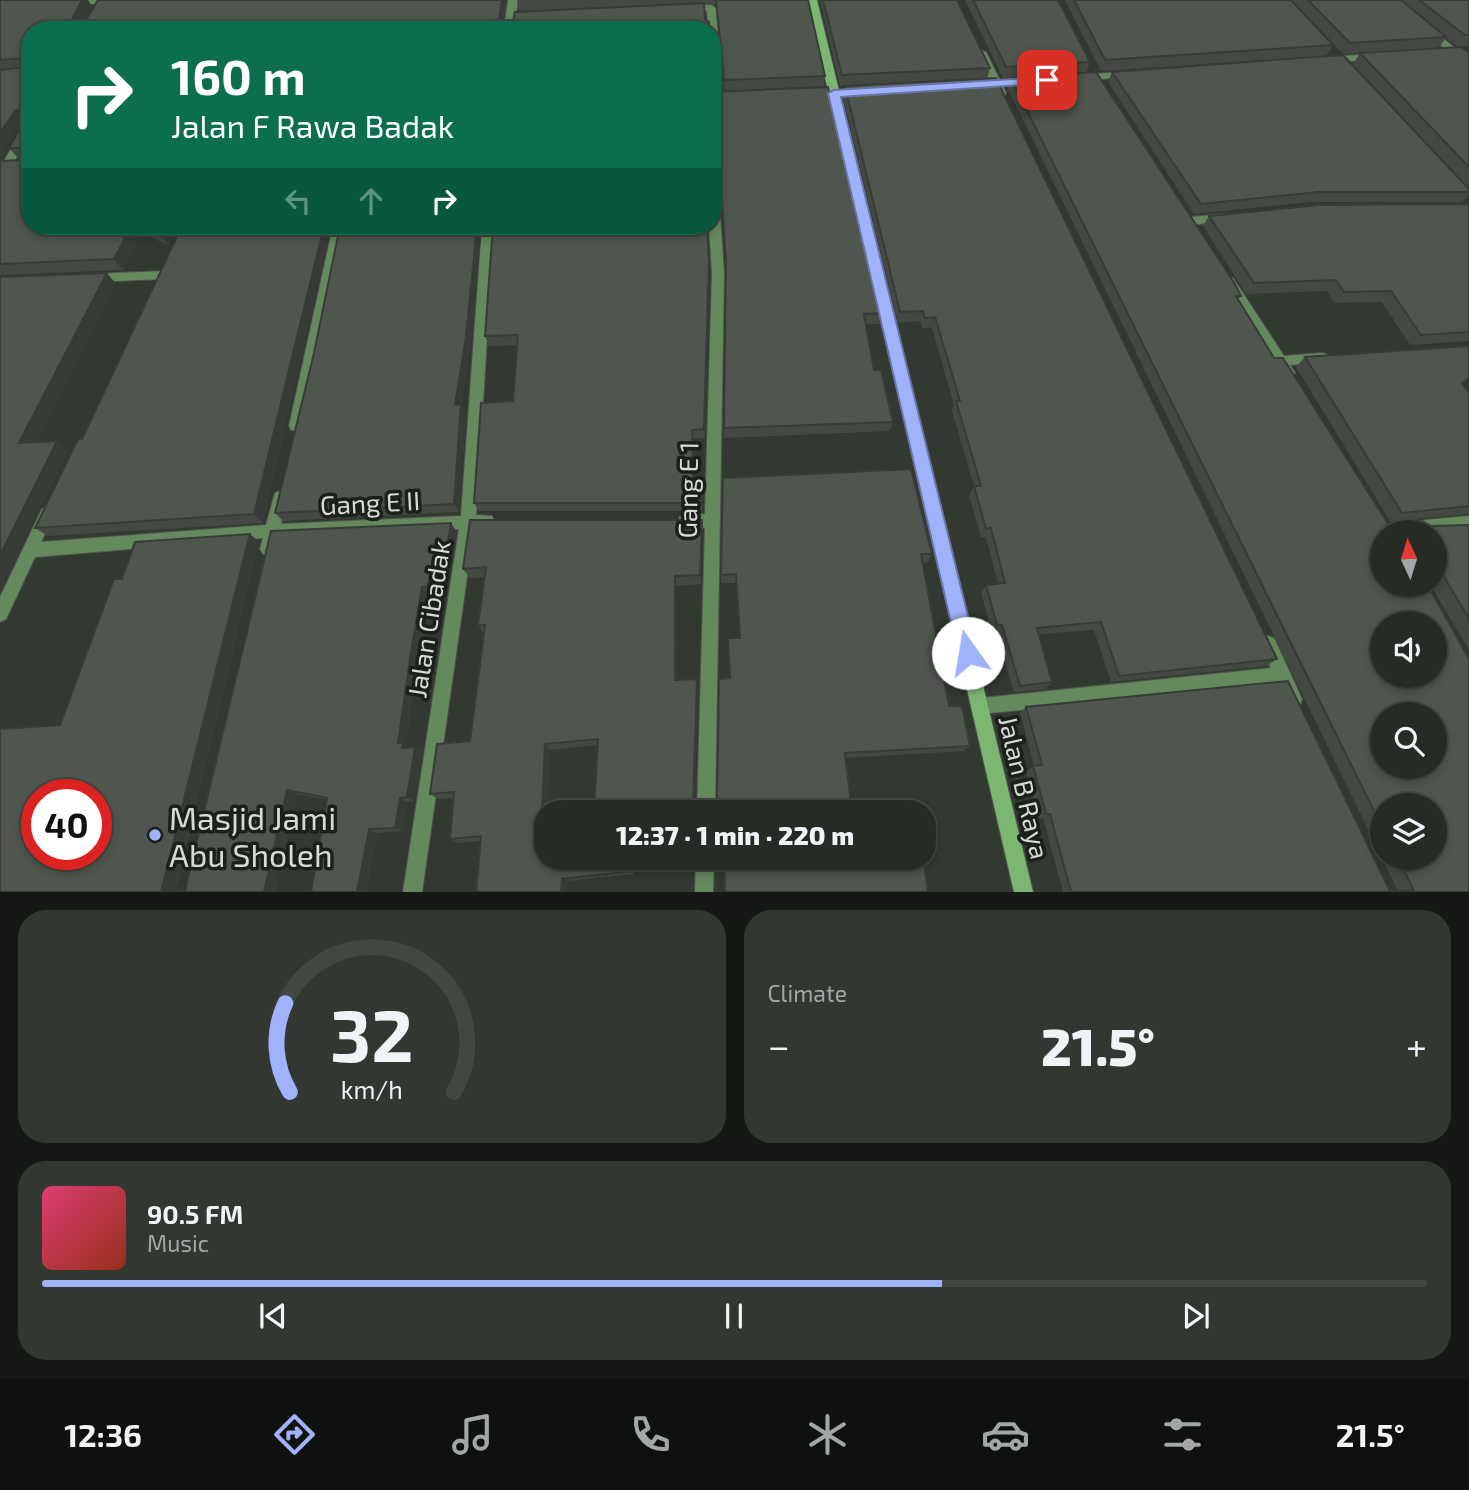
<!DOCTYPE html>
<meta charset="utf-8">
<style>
:root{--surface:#262b25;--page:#323732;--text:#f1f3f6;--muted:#a4a7a7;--line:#424742;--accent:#a1b2fd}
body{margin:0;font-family:"Exo 2",sans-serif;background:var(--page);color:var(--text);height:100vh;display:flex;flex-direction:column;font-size:26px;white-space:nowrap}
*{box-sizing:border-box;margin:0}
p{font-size:23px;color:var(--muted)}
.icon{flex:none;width:38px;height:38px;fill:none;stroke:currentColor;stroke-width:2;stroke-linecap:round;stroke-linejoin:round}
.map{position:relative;height:892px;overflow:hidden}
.drawer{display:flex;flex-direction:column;gap:18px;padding:18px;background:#151814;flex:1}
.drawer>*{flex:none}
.banner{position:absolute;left:21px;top:21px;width:700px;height:214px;border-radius:28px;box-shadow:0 4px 10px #0003,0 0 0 2px var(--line);background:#0b6e4f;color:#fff;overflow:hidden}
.needle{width:46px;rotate:356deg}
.buttons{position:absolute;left:1370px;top:520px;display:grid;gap:14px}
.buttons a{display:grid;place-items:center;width:77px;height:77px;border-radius:50%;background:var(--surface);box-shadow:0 4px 10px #0003,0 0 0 2px var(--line);font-size:35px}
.speed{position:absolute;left:21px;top:779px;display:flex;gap:14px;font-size:35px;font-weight:700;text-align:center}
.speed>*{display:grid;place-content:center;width:91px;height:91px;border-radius:50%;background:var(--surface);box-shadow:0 4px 10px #0003,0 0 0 2px var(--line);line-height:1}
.speed .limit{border:10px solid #d22;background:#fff;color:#111}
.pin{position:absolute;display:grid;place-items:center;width:60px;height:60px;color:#fff;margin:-30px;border-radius:14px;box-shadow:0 4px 10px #0006}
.me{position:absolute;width:77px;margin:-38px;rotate:347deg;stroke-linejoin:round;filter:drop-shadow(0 0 5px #0008)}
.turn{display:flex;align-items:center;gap:24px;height:147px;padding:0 35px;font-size:32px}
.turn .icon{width:91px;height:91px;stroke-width:2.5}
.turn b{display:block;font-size:49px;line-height:60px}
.lanes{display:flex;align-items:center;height:66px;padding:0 35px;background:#0003;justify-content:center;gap:35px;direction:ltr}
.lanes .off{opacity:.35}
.big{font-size:52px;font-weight:800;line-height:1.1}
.drawer .tile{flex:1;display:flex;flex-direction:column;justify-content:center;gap:10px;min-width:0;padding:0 24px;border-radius:28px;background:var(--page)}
.drawer .dial{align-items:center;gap:0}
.dial svg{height:182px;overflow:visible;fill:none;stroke:var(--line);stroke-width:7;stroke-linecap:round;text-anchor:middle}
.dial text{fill:var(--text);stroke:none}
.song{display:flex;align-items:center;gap:21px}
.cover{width:84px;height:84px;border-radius:10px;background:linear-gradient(135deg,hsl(340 70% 55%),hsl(10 70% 35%))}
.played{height:7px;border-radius:4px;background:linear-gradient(90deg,var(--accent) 65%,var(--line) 65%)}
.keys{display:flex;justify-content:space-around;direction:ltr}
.heat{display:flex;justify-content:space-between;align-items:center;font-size:38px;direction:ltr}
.drawer .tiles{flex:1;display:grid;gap:18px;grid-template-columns:1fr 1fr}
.tile:last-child{grid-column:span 2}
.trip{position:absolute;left:534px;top:800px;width:402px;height:70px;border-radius:28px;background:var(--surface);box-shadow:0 4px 10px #0003,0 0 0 2px var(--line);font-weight:800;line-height:70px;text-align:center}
.tab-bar{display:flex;height:112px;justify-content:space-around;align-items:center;background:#0f110f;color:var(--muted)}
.tab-bar .icon{width:49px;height:49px}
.tab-bar .on{color:var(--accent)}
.tab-bar b{font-size:32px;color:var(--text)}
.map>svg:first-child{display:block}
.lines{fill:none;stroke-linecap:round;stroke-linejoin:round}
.street-casing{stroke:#50564f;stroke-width:2}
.secondary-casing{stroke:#50564f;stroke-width:2}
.street{fill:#64895d;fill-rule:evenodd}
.secondary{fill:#7bb770;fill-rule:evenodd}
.wall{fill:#444a43;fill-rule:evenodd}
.shaded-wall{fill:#373c37}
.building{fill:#4f564e;stroke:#373c37;stroke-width:2;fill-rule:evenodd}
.route{fill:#a1b2fd;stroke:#6974a4;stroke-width:2}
.poi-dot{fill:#a1b2fd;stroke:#1c1f1c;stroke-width:2.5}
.labels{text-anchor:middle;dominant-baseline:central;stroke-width:7;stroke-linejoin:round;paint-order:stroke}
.street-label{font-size:26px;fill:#d6dbd5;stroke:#1c1f1c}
.near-poi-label{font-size:32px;fill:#d6dbd5;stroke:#1c1f1c;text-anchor:start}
</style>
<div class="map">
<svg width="1469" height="892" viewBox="0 0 1469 892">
<rect width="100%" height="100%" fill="#323931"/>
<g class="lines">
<g class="street-casing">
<path id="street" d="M68 0H119L114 3 71 5 66 2Z
M508 0H518L516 14 534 13 539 16 534 19 515 20 514 30H504Z
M711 5 716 8 722 98 717 101 712 98V30H708L707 11 687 12 682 9 687 6Z
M1425 29H1431L1469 59V67L1425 33Z
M978 50 986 52 1006 93 1005 95 996 93 976 52Z
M1373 54 1378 57 1376 59 1327 63 1322 60 1327 57Z
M1129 71 1132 72V76L1083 81 1078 78 1083 75Z
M30 122V134L10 169 6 170 2 169 1 166 25 125Z
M712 166 717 170 724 273 715 812H697L705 528 680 526 678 521 680 516 705 514 712 273 709 226H712Z
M1223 214 1227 215V221L1190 225 1184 221 1190 217Z
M333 226H345L303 426 301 430H291L289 426Z
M482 226H494L476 515 492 516 494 521 492 526 474 528 422 892H403L459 529 278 537 273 554 268 556 263 554 260 549 263 538 35 557 6 619 0 622V597L42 509 47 507 52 509 54 514 41 542 266 525 275 493 280 491 285 493 287 497 281 524 461 516Z
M164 271 170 275 164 279 92 282 86 278 92 274Z
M1229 277 1233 278 1284 356 1321 353 1326 354 1328 358 1326 362 1290 365 1295 373 1293 377H1283L1223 281Z
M1469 516V530L1421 532 1418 527 1420 522 1425 520Z
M1268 636 1274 638 1302 699 1300 705 1294 707 1288 705 1278 684 981 714 975 712 973 706 975 700 981 698 1271 668 1260 644 1262 638Z
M696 858H714L713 892H695Z"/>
</g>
<g class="secondary-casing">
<path id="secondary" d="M807 0H817L1033 892H1014Z"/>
</g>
<use href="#street" class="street"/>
<use href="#secondary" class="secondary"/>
</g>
<path class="wall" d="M0 0 92 6 84 21 98 0H506L503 22 513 21 519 11 517 0H808L825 76 824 86 724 91 716 4H704L30 226H177L168 245 142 233 123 270 0 275V161L22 160V159H19L9 148 23 124V122L0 158Z
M820 0H957L990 68 987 79 840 86Z
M965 0H1058L1090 62 1086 73 1241 296 1238 299 1274 358 1392 530 1397 527 1469 525V650L1430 584H1435V532H1382L1469 892H1063L1043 818H1039L1026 771 1034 766 1020 713 1026 707 1390 891H1398L1008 89 1011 78 1084 73 1003 78ZM1382 805 1435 858H1382Z
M1065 0H1291L1333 45 1326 56 1101 71Z
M1292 0H1469V46H1457L1446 38 1438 48 1343 54Z
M1469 52V188L1353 64 1360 53Z
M1112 72 1469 189V195L1462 202H1311L1194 214 1108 82Z
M845 86 1277 659 1266 666 1111 682 1094 630 1039 634 1052 682 1046 689 1014 692 996 632H992L981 593 986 585 998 584 986 537H981L969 495 974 486 952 411 954 405 932 328H922L920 321 898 323 843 97Z
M712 92 882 313 879 324H866L874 370 893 422 890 431 724 438 726 269 720 170 712 164Z
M1469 204V341L1410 345 1382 302 1334 303 1327 291 1246 294 1203 226 1209 216Z
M182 226 263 523 48 536 35 528 82 439Z
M709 273 705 438 693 439 694 481 703 489 702 511H479L474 503 513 401 517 345 489 346 485 336Z
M471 347 461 404 466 414 459 512 283 521 275 513 314 353Z
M1305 357 1463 384 1469 393V514L1390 521 1296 367Z
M723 478 932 554 928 562 923 563 949 706 970 746 964 751 845 758 722 807H718L730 678 739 638 736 583H721Z
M456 531 448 580 436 581 434 594 428 595 416 665 406 744 410 748 415 747 422 752 414 801 407 802 403 831 377 833 366 892H311L327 800 297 794 275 892H0L60 725 122 579 259 542 175 891H185Z
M702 531 701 584 676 586 677 680 697 679 698 686 694 808 633 811V812H594L597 745 550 750 547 812H546V858H634V874L567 881 566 892H476L481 841 458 843 450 839 454 798 438 799 430 794 470 741 484 634 478 625 485 577 470 578 463 569Z"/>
<path class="shaded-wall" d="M82 0H88L92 6 79 30 71 21Z
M502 0H506L501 30 499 19Z
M20 109 29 119 24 122 0 158V133L15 111Z
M131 226H136L142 233 123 270 114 259Z
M164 226H177L168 245 160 234Z
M324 226H332L263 523 254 514Z
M477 226H482L471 347 459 414 455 405Z
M709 263V273L705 438 704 429Z
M107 273 116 284 32 452 19 443Z
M461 404 466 414 459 512 454 504Z
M57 441 69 450 0 591V555Z
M702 520V531L701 584 700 575Z
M451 523 456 531 448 580 443 572Z
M250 534 259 542 174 892H161Z
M430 573 436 581 434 594 428 587Z
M675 576 676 586 677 687 675 680Z
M422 587 428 595 416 665 406 744 410 747 402 748 398 743 410 659Z
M697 679 698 686 694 808 693 804Z
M545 744 550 750 547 812H546V837L541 833Z
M415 747 422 752 414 801 407 797Z
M287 790 297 794 275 892H264Z
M400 798 407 802 403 831 395 828Z
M369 829 377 833 366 892H357Z
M631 858H634V874L632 871Z
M562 879 567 881 566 892H561Z"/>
<path class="building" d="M0 0H82L71 21H85L98 0H502L499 19 501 22 513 21 515 12 704 3 705 19 709 22V30H30V226H131L114 259 0 264V161L22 160V148H9L23 124 24 111 20 109 15 111 0 133V70L24 67 21 58 0 60Z
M716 0H808L825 76 724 80Z
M823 0H957L990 68 842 75Z
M973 0H1058L1090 62 1006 67Z
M1074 0H1291L1333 45 1105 60Z
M1308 0H1401L1446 37 1350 43Z
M1419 0H1469V35H1465Z
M1460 47 1469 52V167L1360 53Z
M1343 55 1469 189V192H1319L1201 204 1112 72Z
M1096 72 1235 284 1241 296H1236L1274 358H1283L1392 530 1396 531 1397 527 1469 525V619L1443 575H1435V532H1382V584H1427L1469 659V892H1071L1050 814H1046L1033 766 1042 765 1026 707 1288 681 1390 891H1414L1398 858H1435V805H1382V827L1011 78ZM1382 623H1435V676H1382ZM1382 714H1435V766H1382Z
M996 78 1277 659 1119 676 1101 622 1037 628 1052 682 1020 686 1002 625H997L986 585 1005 583 991 528 986 529 974 486H981L956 401H960L935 317 925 318 923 311 900 312 845 86Z
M828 87 882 313 864 314 874 370H881L893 422 724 428 726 262 719 159 712 153V92Z
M1469 204V332L1421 335 1391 291 1344 292 1336 280 1254 283 1209 216 1319 205Z
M141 226H164L160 234Z
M182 226H324L254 514 35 528 78 439H82Z
M340 226H477L466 337 455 405 461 404 454 504 275 513 314 353Z
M493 226H707L709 263 704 429 692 430 693 481 703 480 702 503H474L481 403 513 401 518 335 485 336Z
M107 273 19 443 57 441 0 555V277Z
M1469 346V378L1462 383 1469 393V506L1402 513 1305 357Z
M911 469 932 554H921L949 706H962L970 746 845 753 852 812H722L721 803H717L719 679 730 678 728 638H740L736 574 721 575 723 478Z
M470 520H702L700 575 675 576V680L697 679 693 804 630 806V812H594L598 739 545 744 541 833H546V858H631L632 871 562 879 561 892H476L481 836 450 839 454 792 430 794 437 744 470 741 485 625H478L486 567 463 569Z
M451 523 443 572 430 573 428 587H422L410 659 398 743 403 742 402 748 415 747 407 797 400 798 395 828 369 829 357 892H311L327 798 287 790 264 892H165L185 891 271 531Z
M250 534 161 892H0V729L60 725 114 579H122L135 542ZM37 794H96V854H37Z
M724 858H923L928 892H725Z"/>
<path class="route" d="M1047 77 1051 78V83L841 97 977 653 974 660 968 662 961 660 958 653 828 93 834 90Z"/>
<circle class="poi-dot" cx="155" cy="835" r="7"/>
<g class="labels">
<g class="street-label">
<text transform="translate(687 490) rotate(-89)">Gang E 1</text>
<text transform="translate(370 502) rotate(-3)">Gang E II</text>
<text transform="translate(428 619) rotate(-81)">Jalan Cibadak</text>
<text transform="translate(1025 787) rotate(77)">Jalan B Raya</text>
</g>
<g class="near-poi-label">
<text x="169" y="817">Masjid Jami<tspan x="169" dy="37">Abu Sholeh</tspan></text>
</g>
</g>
</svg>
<div class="buttons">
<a><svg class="needle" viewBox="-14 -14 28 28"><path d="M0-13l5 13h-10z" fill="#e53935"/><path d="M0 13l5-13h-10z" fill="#a4a7a7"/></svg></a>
<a><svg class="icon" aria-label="sound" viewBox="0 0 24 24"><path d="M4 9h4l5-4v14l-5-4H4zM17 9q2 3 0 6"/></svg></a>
<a><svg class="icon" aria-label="search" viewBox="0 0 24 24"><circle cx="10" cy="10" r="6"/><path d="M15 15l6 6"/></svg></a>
<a><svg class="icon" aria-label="layers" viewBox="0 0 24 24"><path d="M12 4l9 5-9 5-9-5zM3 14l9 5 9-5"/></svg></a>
</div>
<div class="speed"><div class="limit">40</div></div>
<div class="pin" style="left:1047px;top:80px;background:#d93025"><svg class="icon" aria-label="arrive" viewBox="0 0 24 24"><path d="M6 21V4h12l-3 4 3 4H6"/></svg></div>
<svg class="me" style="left:968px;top:653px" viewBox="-20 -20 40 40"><circle r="19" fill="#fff"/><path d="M0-13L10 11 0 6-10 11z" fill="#a1b2fd"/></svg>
<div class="trip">12:37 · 1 min · 220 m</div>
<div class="banner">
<div class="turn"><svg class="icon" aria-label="right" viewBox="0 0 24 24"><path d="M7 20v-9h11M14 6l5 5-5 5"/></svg><div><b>160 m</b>Jalan F Rawa Badak</div></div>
<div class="lanes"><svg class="icon off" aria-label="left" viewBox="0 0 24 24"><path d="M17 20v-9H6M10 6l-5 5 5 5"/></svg><svg class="icon off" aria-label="ahead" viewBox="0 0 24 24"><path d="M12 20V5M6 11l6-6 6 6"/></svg><svg class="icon" aria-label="right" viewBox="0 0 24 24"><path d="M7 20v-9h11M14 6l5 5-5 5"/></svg></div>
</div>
</div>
<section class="drawer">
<div class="tiles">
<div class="tile dial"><svg viewBox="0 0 100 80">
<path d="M14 69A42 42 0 1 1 86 69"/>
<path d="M14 69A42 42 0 0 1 12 30" stroke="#a1b2fd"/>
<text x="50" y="56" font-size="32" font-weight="700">32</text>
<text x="50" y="72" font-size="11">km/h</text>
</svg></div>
<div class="tile"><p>Climate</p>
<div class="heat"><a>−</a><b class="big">21.5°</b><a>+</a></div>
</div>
<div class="tile">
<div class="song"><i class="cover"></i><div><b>90.5 FM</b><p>Music</p></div></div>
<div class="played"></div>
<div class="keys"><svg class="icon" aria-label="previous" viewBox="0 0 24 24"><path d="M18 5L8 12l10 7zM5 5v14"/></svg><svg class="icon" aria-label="pause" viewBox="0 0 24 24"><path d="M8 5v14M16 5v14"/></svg><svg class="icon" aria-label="next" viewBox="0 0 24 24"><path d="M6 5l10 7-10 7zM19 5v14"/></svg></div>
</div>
</div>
</section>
<nav class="tab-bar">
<b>12:36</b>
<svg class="icon on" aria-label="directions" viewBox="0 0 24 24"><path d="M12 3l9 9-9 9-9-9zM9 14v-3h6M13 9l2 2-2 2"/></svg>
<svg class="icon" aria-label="music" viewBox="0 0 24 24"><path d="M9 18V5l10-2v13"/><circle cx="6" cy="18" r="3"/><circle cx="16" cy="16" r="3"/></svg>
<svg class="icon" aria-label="phone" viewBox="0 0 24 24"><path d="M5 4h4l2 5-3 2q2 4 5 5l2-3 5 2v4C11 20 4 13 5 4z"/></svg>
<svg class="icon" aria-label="climate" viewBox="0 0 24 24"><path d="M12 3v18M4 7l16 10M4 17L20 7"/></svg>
<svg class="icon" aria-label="car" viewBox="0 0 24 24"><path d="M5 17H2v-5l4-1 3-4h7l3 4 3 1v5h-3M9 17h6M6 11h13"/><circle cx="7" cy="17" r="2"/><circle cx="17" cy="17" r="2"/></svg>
<svg class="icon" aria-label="filters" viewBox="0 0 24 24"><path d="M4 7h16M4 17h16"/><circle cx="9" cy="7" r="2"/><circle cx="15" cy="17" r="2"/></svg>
<b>21.5°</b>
</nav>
